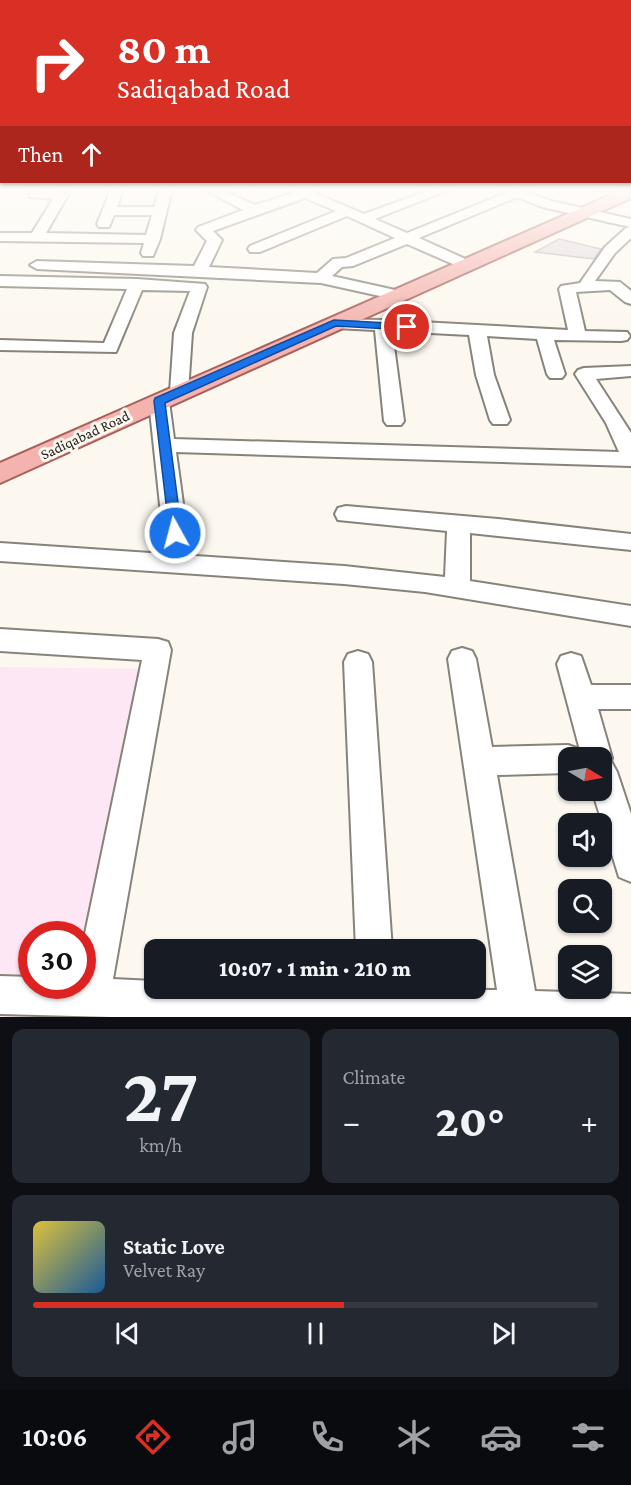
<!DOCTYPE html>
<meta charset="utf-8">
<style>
:root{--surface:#171b24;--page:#242831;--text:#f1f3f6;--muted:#9ea1a6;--line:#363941;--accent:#d93025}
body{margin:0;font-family:"Crimson Pro",serif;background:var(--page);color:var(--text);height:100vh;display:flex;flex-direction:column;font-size:22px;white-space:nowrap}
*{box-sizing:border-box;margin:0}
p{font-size:20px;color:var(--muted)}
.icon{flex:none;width:33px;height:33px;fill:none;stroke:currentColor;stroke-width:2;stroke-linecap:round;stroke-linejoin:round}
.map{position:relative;height:1017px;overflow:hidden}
.panel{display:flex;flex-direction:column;gap:12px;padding:12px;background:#0d0f14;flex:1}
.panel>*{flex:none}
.hud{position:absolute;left:0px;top:0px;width:632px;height:183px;box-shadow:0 2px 4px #0004;background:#d93025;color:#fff;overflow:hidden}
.needle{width:39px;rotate:100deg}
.fabs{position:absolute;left:558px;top:747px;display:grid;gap:12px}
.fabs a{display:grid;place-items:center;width:54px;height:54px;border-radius:12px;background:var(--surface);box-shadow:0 2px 4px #0004;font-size:30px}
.speed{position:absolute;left:18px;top:921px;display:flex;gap:12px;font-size:30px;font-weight:700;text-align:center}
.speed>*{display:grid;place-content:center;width:78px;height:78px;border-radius:50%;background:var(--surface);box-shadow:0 2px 4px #0004;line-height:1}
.speed .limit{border:9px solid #d22;background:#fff;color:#111}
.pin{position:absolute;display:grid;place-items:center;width:51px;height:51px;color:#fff;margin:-26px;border:3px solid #fff;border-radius:50%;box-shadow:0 2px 6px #0007}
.me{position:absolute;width:66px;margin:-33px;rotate:353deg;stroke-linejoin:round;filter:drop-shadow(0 0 4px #0008)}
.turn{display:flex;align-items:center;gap:21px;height:126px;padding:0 18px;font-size:27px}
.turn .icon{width:78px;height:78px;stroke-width:2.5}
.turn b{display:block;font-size:42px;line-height:51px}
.then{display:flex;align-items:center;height:57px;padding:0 18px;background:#0003;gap:12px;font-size:22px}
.big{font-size:45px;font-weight:800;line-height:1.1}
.panel .card{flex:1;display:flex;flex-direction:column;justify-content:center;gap:9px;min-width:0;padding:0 21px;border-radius:12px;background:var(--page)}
.panel .dial{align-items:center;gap:0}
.dial b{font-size:78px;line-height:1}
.song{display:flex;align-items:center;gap:18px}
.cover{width:72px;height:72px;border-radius:9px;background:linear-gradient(135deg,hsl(50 70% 55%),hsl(210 70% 35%))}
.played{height:6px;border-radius:3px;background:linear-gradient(90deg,var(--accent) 55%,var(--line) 55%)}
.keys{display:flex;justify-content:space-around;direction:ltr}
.heat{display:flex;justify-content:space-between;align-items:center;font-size:33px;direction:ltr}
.panel .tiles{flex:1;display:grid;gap:12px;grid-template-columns:1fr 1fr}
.card:last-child{grid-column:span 2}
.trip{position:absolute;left:144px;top:939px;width:342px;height:60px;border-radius:12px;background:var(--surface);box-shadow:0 2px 4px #0004;font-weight:800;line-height:60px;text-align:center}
.tabs{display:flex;height:96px;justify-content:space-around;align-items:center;background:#090b0e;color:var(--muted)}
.tabs .icon{width:42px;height:42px}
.tabs .on{color:var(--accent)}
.tabs b{font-size:27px;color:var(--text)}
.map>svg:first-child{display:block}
.education{fill:#fde7f4;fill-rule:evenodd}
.building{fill:#e4d9dd;stroke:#beb4b7;stroke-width:1.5}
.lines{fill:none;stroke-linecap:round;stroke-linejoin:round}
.minor-casing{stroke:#87837b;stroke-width:4}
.major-casing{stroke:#a7605a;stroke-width:4}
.minor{fill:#fff;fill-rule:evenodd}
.major{fill:#f4b3af;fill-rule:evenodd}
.route{fill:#1a73e8;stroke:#114b97;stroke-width:1.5}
.labels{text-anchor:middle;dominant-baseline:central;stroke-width:6;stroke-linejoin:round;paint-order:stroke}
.far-street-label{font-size:15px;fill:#252320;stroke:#fcf8ef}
</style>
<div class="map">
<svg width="631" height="1017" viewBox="0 0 631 1017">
<rect width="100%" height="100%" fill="#fcf8ef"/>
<path class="education" d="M0 667 142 669 85 997 398 1017H0ZM32 934H82V986H32Z"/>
<path class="building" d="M559 239 601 249 594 259 535 252Z"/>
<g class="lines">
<g class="minor-casing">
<path id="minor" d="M111 189H123L117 207H154L160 189H172L160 239 153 256H143L141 253 144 243 0 241V233H32L53 199 30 197 29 194 30 191C41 189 60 188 68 195L46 233 146 235 152 215H114L109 227H99L97 224Z
M204 189H220L255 205 294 193 290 189H318L317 194 364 214 433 189H451L375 219 407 233 506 193 502 189H520L551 201 631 219V238L615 253 595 281 620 282 631 291V304L625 302 610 290 576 292 585 331 627 332 630 336 627 340 621 341 554 340 565 374 562 378H550L547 374 537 339 487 336 494 375 510 420 507 424H493L490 420 476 375 469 335 392 331 404 421 401 425H387L384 421 375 330 335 328 329 327 327 323 329 319 383 320 568 330 559 289 561 286 580 283 605 247 626 228 630 227 542 207 517 197 419 238 472 262 474 265 472 268H462L407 244 353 266 342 267 332 276 404 292 406 295 404 298 398 300 321 283 37 269 30 265 37 261 194 266 207 241 196 230 198 227 243 210ZM305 198 336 211 250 246 248 249 250 252H260L347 216 395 238 346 258 333 259 317 273 209 267 222 240 213 231Z
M0 276 137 279 205 284 207 287 192 333 188 392 186 396H172L170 392 174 333 190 291 142 290 116 352 0 350V340L104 343 127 289 0 286Z
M631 366V376L596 379 631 433V466L176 452 187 533 183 539 175 541 167 539 163 533 149 401 152 397H166L169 401 174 439 619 452 606 423 575 374 578 370 584 368Z
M346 506 498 519 631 534V550L470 533V581L631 606V626L425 592 344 584 0 561V543L344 566 445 577 447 531 338 520 335 514 338 508Z
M0 629 158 639 168 642 171 650 113 979 154 981V988L497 990 448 659 452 651 462 648 472 651 476 659 492 747 568 745 579 749 581 754 557 664 561 656 571 653 581 656 591 685H631V709H598L612 758 611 761 617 772 631 814V882L619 877 592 790H602V758H568V773L497 775 535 991 631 994V1017H111L0 1014V976L32 977V986H82V948L142 660 0 651Z
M358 651 368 654 372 662 392 950H356L344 662 348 654Z"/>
</g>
<g class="major-casing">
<path id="major" d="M624 189H631V198L0 483V463Z"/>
</g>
<use href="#minor" class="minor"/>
<use href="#major" class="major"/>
</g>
<linearGradient id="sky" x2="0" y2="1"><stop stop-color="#8fc0f0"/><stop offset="0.57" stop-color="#fefcf8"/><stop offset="1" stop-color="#fefcf8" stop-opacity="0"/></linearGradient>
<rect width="631" height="332" fill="url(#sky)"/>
<path class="route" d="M334 320 407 324 412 327 407 330 336 326 165 403 182 533 175 538 170 537 154 401 155 398Z"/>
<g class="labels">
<g class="far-street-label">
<text transform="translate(85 435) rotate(-25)">Sadiqabad Road</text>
</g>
</g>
</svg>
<div class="fabs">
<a><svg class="needle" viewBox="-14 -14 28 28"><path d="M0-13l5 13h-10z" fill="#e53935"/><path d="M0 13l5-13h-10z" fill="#9ea1a6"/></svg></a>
<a><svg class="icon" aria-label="sound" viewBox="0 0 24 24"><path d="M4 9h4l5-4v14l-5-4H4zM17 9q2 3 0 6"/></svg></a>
<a><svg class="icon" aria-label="search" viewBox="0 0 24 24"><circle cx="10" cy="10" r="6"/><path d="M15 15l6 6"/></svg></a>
<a><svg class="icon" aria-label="layers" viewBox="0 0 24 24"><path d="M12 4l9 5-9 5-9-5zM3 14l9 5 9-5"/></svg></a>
</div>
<div class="speed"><div class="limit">30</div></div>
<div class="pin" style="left:407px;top:327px;background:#d93025"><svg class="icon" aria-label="arrive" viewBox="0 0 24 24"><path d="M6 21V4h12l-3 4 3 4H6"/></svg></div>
<svg class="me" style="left:175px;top:533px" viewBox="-20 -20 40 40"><circle r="17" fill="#1a73e8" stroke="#fff" stroke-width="3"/><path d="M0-11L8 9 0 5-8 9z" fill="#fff"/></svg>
<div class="trip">10:07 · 1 min · 210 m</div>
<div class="hud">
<div class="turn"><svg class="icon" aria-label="right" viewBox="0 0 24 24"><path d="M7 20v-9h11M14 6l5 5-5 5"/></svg><div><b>80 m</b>Sadiqabad Road</div></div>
<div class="then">Then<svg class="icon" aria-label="ahead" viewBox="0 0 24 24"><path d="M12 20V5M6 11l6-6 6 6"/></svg></div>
</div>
</div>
<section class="panel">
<div class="tiles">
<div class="card dial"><b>27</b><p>km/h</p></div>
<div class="card"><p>Climate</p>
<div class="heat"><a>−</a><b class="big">20°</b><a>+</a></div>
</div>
<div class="card">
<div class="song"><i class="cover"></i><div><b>Static Love</b><p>Velvet Ray</p></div></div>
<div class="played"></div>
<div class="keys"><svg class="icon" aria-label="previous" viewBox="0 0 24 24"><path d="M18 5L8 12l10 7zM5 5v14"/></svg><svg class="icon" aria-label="pause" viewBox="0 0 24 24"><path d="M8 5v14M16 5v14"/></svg><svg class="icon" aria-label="next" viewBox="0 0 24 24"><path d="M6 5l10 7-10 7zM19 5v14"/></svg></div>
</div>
</div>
</section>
<nav class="tabs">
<b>10:06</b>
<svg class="icon on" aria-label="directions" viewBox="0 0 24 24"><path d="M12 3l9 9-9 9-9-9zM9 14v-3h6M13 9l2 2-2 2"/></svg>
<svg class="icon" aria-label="music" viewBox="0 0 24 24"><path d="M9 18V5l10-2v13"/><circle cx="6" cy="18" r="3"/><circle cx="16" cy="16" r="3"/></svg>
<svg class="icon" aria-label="phone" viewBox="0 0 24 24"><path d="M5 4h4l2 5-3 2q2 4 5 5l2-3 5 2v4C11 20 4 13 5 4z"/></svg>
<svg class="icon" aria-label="climate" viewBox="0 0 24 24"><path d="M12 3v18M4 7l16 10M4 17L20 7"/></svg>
<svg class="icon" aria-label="car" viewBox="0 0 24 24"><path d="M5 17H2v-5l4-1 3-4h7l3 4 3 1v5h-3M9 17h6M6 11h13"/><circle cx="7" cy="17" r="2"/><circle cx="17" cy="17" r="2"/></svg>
<svg class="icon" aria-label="filters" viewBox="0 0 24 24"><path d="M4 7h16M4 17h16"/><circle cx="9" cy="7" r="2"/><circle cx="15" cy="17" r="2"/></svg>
</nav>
